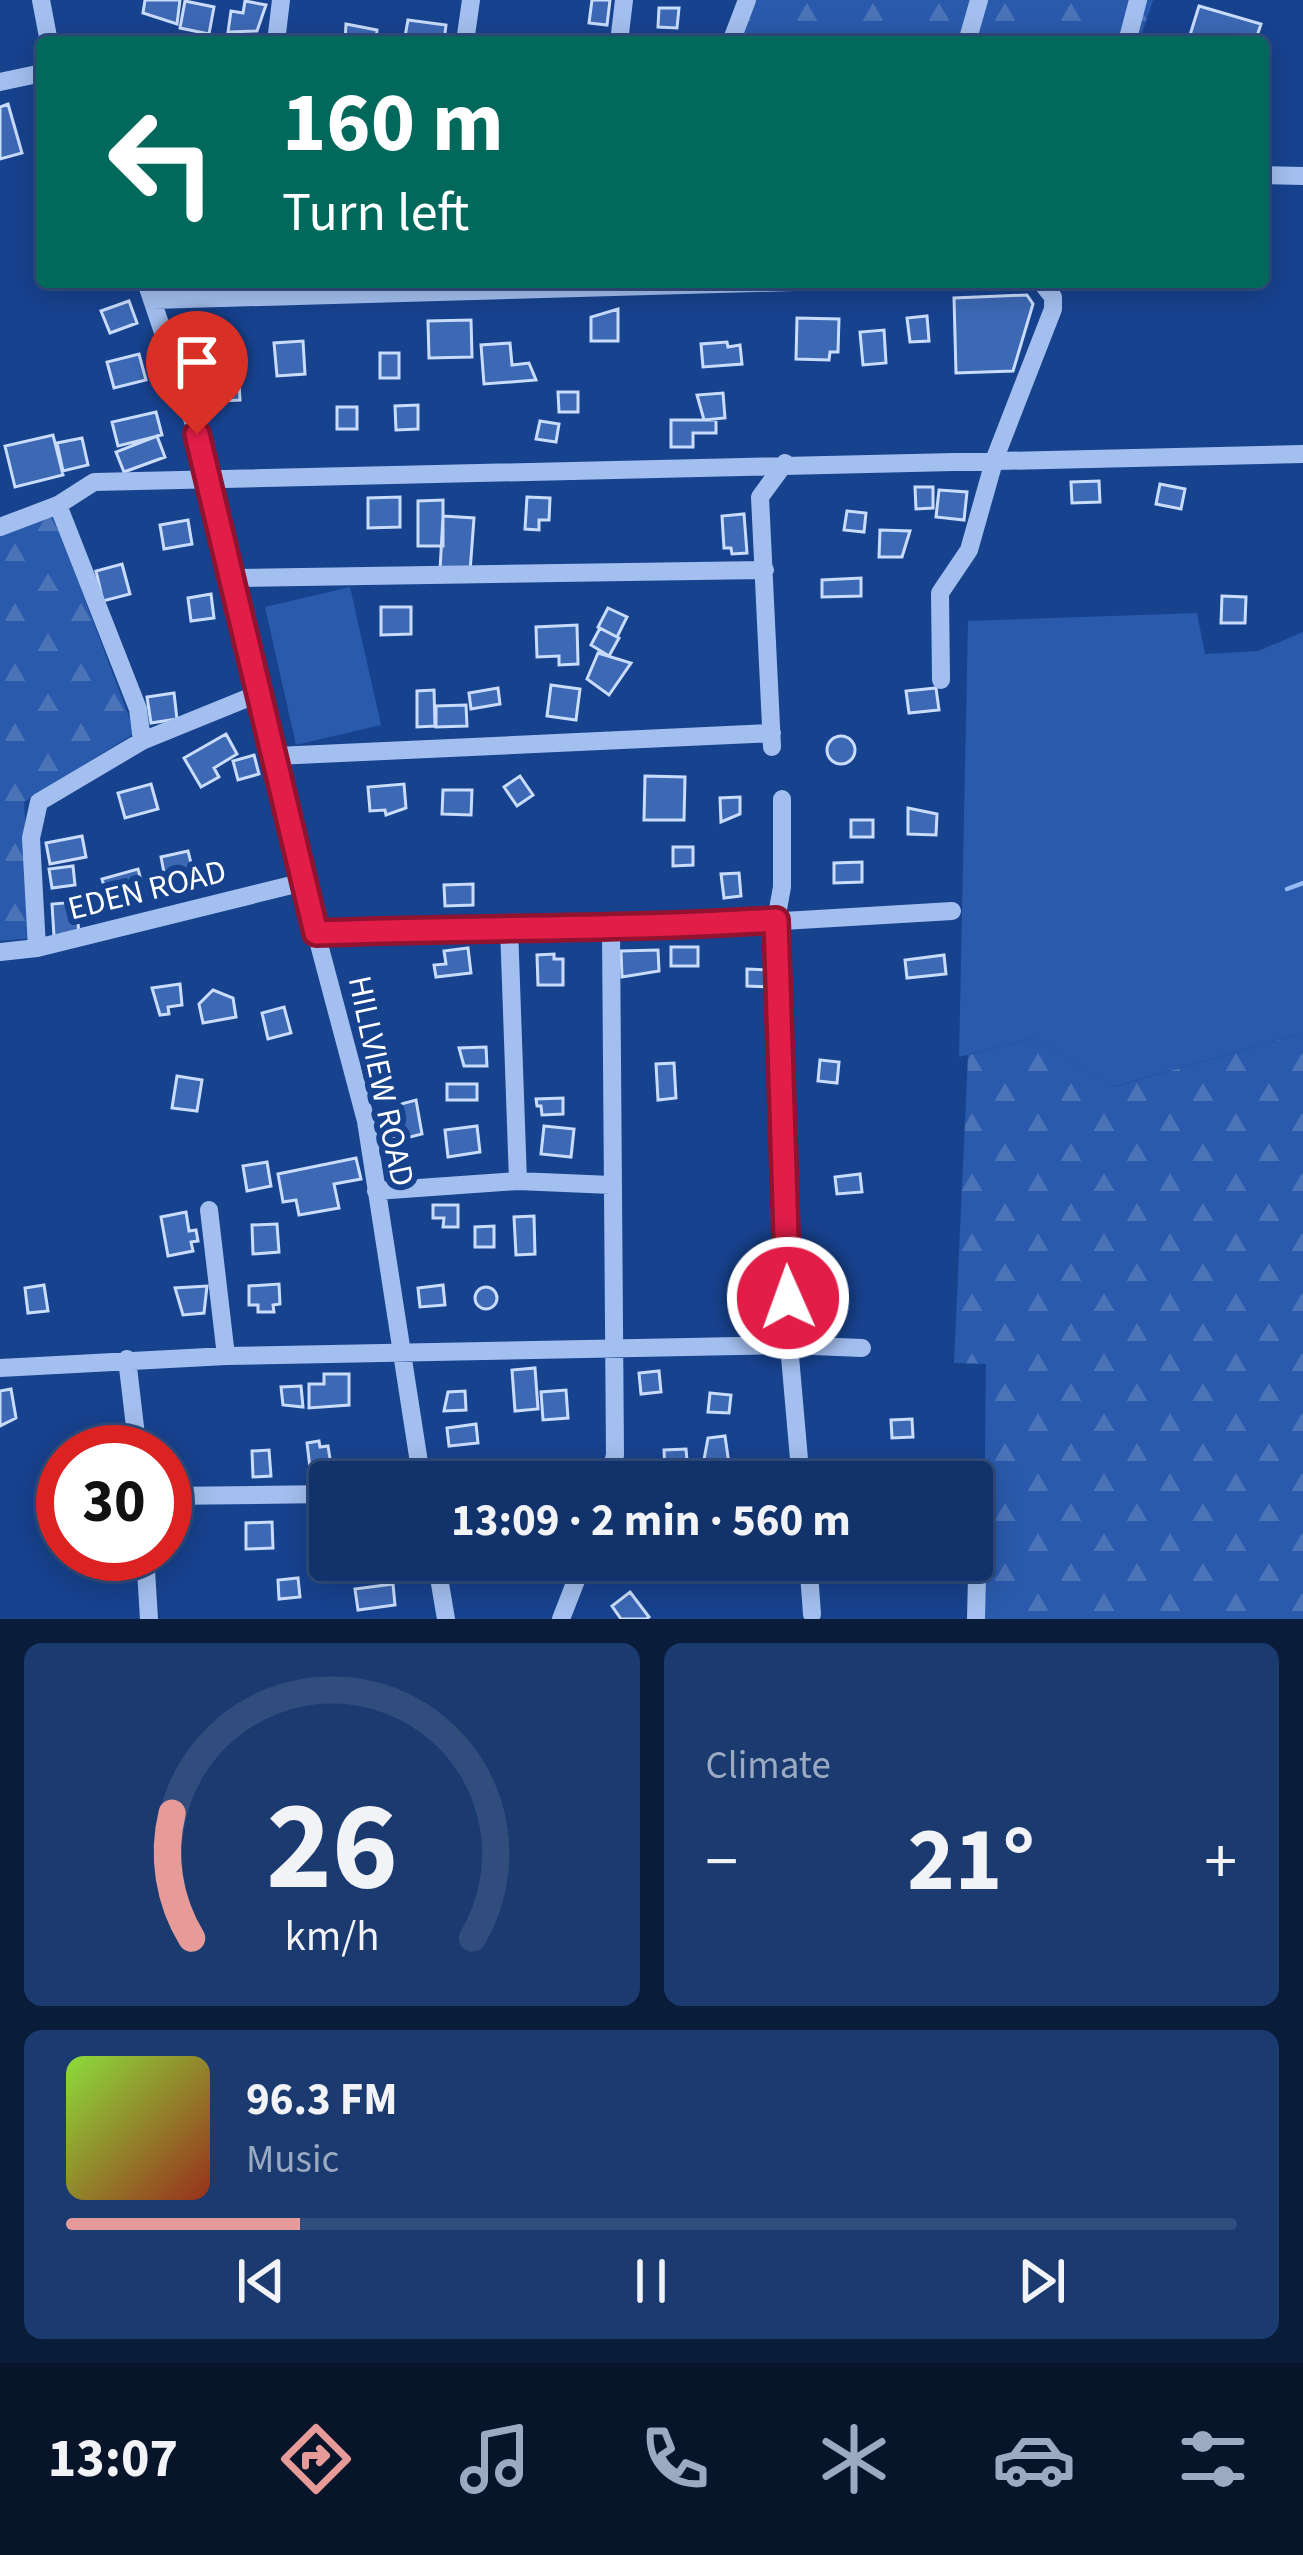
<!DOCTYPE html>
<meta charset="utf-8">
<style>
:root{--surface:#11326a;--page:#1a3a70;--text:#f1f3f6;--muted:#9caac1;--line:#304d7e;--accent:#e69b98}
body{margin:0;font-family:"Source Sans 3",sans-serif;background:var(--page);color:var(--text);height:100vh;display:flex;flex-direction:column;font-size:45px;white-space:nowrap}
*{box-sizing:border-box;margin:0}
p{font-size:39px;color:var(--muted)}
.icon{flex:none;width:66px;height:66px;fill:none;stroke:currentColor;stroke-width:2;stroke-linecap:round;stroke-linejoin:round}
.map{position:relative;height:1619px;overflow:hidden}
.panel{display:flex;flex-direction:column;gap:24px;padding:24px;background:#091c3a;flex:1}
.panel>*{flex:none}
.guide{position:absolute;left:36px;top:36px;width:1233px;height:252px;border-radius:12px;box-shadow:0 6px 30px #0003,0 0 0 3px var(--line);background:#00695c;color:#fff;overflow:hidden}
.speed{position:absolute;left:36px;top:1425px;display:flex;gap:24px;font-size:60px;font-weight:700;text-align:center}
.speed>*{display:grid;place-content:center;width:156px;height:156px;border-radius:50%;background:var(--surface);box-shadow:0 6px 30px #0003,0 0 0 3px var(--line);line-height:1}
.speed .limit{border:18px solid #d22;background:#fff;color:#111}
.pin{position:absolute;display:grid;place-items:center;width:102px;height:102px;color:#fff;margin:-123px -51px;border-radius:50% 50% 50% 0;rotate:-45deg;box-shadow:0 0 12px #0007}
.pin .icon{rotate:45deg}
.me{position:absolute;width:132px;margin:-66px;rotate:358deg;stroke-linejoin:round;filter:drop-shadow(0 0 9px #0008)}
.turn{display:flex;align-items:center;gap:42px;height:252px;padding:0 48px;font-size:54px}
.turn .icon{width:156px;height:156px;stroke-width:2.5}
.turn b{display:block;font-size:84px;line-height:102px}
.big{font-size:90px;font-weight:700;line-height:1.1}
.panel .card{flex:1;display:flex;flex-direction:column;justify-content:center;gap:18px;min-width:0;padding:0 42px;border-radius:18px;background:var(--page)}
.panel .dial{align-items:center;gap:0}
.dial svg{height:312px;overflow:visible;fill:none;stroke:var(--line);stroke-width:7;stroke-linecap:round;text-anchor:middle}
.dial text{fill:var(--text);stroke:none}
.song{display:flex;align-items:center;gap:36px}
.cover{width:144px;height:144px;border-radius:18px;background:linear-gradient(135deg,hsl(90 70% 55%),hsl(10 70% 35%))}
.played{height:12px;border-radius:6px;background:linear-gradient(90deg,var(--accent) 20%,var(--line) 20%)}
.keys{display:flex;justify-content:space-around;direction:ltr}
.heat{display:flex;justify-content:space-between;align-items:center;font-size:66px;direction:ltr}
.panel .tiles{flex:1;display:grid;gap:24px;grid-template-columns:1fr 1fr}
.card:last-child{grid-column:span 2}
.trip{position:absolute;left:309px;top:1461px;width:684px;height:120px;border-radius:12px;background:var(--surface);box-shadow:0 6px 30px #0003,0 0 0 3px var(--line);font-weight:700;line-height:120px;text-align:center}
.tab-bar{display:flex;height:192px;justify-content:space-around;align-items:center;background:#07142a;color:var(--muted)}
.tab-bar .icon{width:84px;height:84px}
.tab-bar .selected{color:var(--accent)}
.tab-bar b{font-size:54px;color:var(--text)}
.map>svg:first-child{display:block}
.grass{fill:#2a5aac}
.forest{fill:url(#forest-firs)}
.lines{fill:none;stroke-linecap:round;stroke-linejoin:round}
.stream{stroke:#95b9f2;stroke-width:4.5}
.building{fill:#3c68b4;stroke:#c9dcfb;stroke-width:3}
.minor{stroke:#a3bfef;stroke-width:18}
.route-casing{stroke:#92132f;stroke-width:30}
.route{stroke:#e11d48;stroke-width:21}
.labels{text-anchor:middle;dominant-baseline:central;stroke-width:12;stroke-linejoin:round;paint-order:stroke}
.street-label{font-size:33px;fill:#fff;stroke:#17428e}
</style>
<div class="map">
<svg width="1303" height="1619" viewBox="0 0 1303 1619">
<defs>
<pattern id="forest-firs" width="22" height="20" patternUnits="userSpaceOnUse" patternTransform="scale(3)"><rect width="22" height="20" fill="#2a5aac"/><path d="M5 1l3.5 6h-7zM16 11l3.5 6h-7z" fill="#4a73b8"/></pattern>
</defs>
<rect width="100%" height="100%" fill="#17428e"/>
<path class="grass" d="M350 587 381 725 296 745 265 607Z
M1197 613 1205 654 1258 651 1303 632V1033L1112 1087 1034 1038 959 1057 968 621Z"/>
<path class="forest" d="M751 0H1153L1139 42H737Z
M52 512 135 733 24 802 32 938 0 941V527Z
M1303 1033V1619H983L986 1364 954 1363 968 1055 1034 1038 1113 1087Z"/>
<g class="lines">
<path class="stream" d="M1287 889 1303 883"/>
</g>
<path class="building" d="M145 0H180L177 24 143 13Z
M592 0H610L607 25 589 23Z
M185 1 214 7 209 34 180 28Z
M245 1 266 5 257 31 228 32 231 11 243 13Z
M1199 6 1261 24 1255 42H1213L1190 35Z
M659 8H679L677 28 658 27Z
M408 20 446 25 444 42H404Z
M346 24 377 30 376 42H345Z
M8 104 22 153 0 159V107Z
M1027 295 1033 304 1013 371 956 373 954 298Z
M129 301 137 323 110 333 101 311Z
M618 309V341H591V317Z
M927 316 929 341 910 342 907 318Z
M797 318 839 319 838 352H830L829 360 796 359Z
M471 320 472 357 429 358 428 321Z
M884 330 886 363 863 365 860 332Z
M223 333 228 367 198 372 193 337Z
M303 341 305 374 277 376 274 343Z
M727 342 728 347 740 345 742 364 703 367 701 344Z
M510 343 512 365 529 363 536 380 484 384 481 345Z
M380 353H399V378H380Z
M139 354 146 380 114 388 107 362Z
M239 381 240 400 219 401 218 382Z
M558 392H578V412H559Z
M723 393 725 418 704 420 697 395Z
M418 405V429L396 430 395 406Z
M337 407H357V429H337Z
M156 412 162 435 118 446 112 422Z
M671 420H716V433H693V447H671Z
M540 421 559 424 556 442 536 439Z
M53 435 63 475 15 487 5 446Z
M157 436 165 457 124 472 116 452Z
M82 438 88 465 63 471 57 443Z
M1099 481 1100 502 1072 503 1071 482Z
M1160 484 1185 489 1181 509 1156 504Z
M915 487H933V508L916 509Z
M939 490 967 492 964 520 936 517Z
M400 497V527L368 528V498Z
M527 497 550 498 549 520H539V530L525 529Z
M443 500V546H418V501Z
M847 511 866 513 864 532 844 530Z
M744 514 747 553 732 554 731 548H724L722 516Z
M443 516 474 518 470 572 440 570Z
M188 520 192 544 164 549 160 525Z
M880 530 910 531 902 557H879Z
M122 564 130 594 103 601 96 571Z
M861 578V596L822 597V580Z
M211 594 214 618 191 621 188 598Z
M1222 596 1246 597 1245 623H1221Z
M381 607H411V634L381 635Z
M608 608 627 617 617 637 598 627Z
M577 625 578 664 559 665V656L537 657 536 627Z
M600 628 619 638 609 656 591 645Z
M598 653 631 663 609 695 587 679Z
M551 685 580 689 576 720 547 716Z
M498 688 500 704 471 709 469 693Z
M936 688 939 710 909 713 906 691Z
M434 690 435 726 417 727V691Z
M174 693 177 719 151 723 147 697Z
M466 705 467 726 436 727V706Z
M226 734 237 754 214 768 219 777 201 787 184 758Z
M827 750a14 14 0 1 1 28 0a14 14 0 1 1-28 0Z
M254 755 259 774 238 780 233 761Z
M520 776 533 795 517 806 504 787Z
M645 776 685 777 684 820H644Z
M151 784 158 809 125 818 118 793Z
M404 784 406 808 386 815 385 810 370 811 368 787Z
M443 790H472L471 815 442 814Z
M740 797V814L721 822 720 798Z
M908 808 937 814 936 835 908 834Z
M851 820H873V837H851Z
M82 836 86 857 50 864 46 843Z
M673 847H693V865L673 866Z
M188 851 193 871 165 878 161 857Z
M862 862V882L834 883V863Z
M73 866 75 885 52 888 49 869Z
M138 869 145 895 110 906 102 879Z
M739 873 741 896 724 898 721 874Z
M473 884V905L445 906 444 885Z
M96 888 109 909 84 916 77 894Z
M76 902 79 934 54 936 52 904Z
M671 947H698V966H671Z
M468 948 471 973 436 977 434 965 446 964 444 951Z
M658 950 659 971 622 977 621 951Z
M554 954V959H563V985H538L537 955Z
M944 955 946 974 907 978 905 960Z
M747 969 771 970V987L747 986Z
M180 984 182 1005 168 1007 169 1014 160 1015 152 988Z
M213 990 233 998 236 1017 203 1023 199 1004Z
M284 1007 291 1033 268 1039 262 1013Z
M486 1047 487 1066H464L459 1048Z
M820 1060 839 1062 837 1083 818 1081Z
M674 1063 676 1098 658 1100 656 1064Z
M177 1076 202 1080 197 1111 172 1108Z
M447 1084H477V1100H447Z
M563 1098V1114L542 1115 541 1106H537L536 1099Z
M416 1100 422 1134 395 1141 386 1108Z
M477 1126 480 1152 448 1157 445 1130Z
M544 1126 574 1129 571 1157 541 1154Z
M356 1158 361 1179 334 1184 339 1208 299 1215 296 1200 283 1202 278 1174Z
M267 1162 271 1186 247 1191 243 1166Z
M860 1174 862 1192 837 1194 835 1177Z
M433 1205H458V1227H443L444 1218H433Z
M186 1212 189 1231 196 1230 198 1241 191 1242 193 1251 168 1256 161 1217Z
M534 1216 535 1254 516 1255 514 1217Z
M277 1224 279 1252 253 1254 252 1225Z
M494 1226V1247H475V1227Z
M741 1270 761 1271 760 1287 739 1292Z
M279 1284 280 1304 273 1305 274 1312H258V1305H249V1286Z
M44 1285 48 1311 28 1313 25 1288Z
M443 1285 445 1305 420 1307 418 1288Z
M207 1286 204 1313 183 1315 175 1288Z
M475 1298a11 11 0 1 1 22 0a11 11 0 1 1-22 0Z
M535 1368 538 1409 515 1411 512 1370Z
M659 1371 661 1392 641 1394 639 1373Z
M324 1374H349V1405L309 1408V1384H324Z
M301 1386 303 1407 283 1405 281 1387Z
M11 1389 16 1418 0 1426V1391Z
M566 1390 568 1418 543 1420 541 1392Z
M465 1391 466 1410 444 1411 448 1392Z
M710 1393 731 1395 729 1413 708 1412Z
M912 1419 913 1437 892 1438 891 1420Z
M476 1424 478 1443 449 1446 447 1428Z
M725 1436 729 1464 703 1465 708 1438Z
M319 1441 320 1447 328 1446 331 1465 310 1468 307 1443Z
M686 1449 688 1472 665 1474 664 1450Z
M269 1450 271 1476 253 1477 252 1451Z
M272 1522 273 1548 246 1549V1523Z
M298 1578 300 1597 279 1599 278 1580Z
M393 1584 395 1605 358 1610 355 1589Z
M630 1592 649 1617 646 1619H621L612 1606Z"/>
<g class="lines">
<path class="minor" d="M41 0 49 42
M276 42 281 0
M465 42 471 0
M619 42 624 0
M731 42 747 0
M967 42 979 0
M1127 42 1138 0
M0 82 42 73
M1263 175 1303 176
M146 282 212 478 316 933 366 1121 422 1482
M153 300 793 282
M58 505 138 709 142 741
M0 527 58 505 94 482 1303 454
M234 578 765 570
M941 680 940 593 969 550 995 458 1053 309V297L1041 282
M772 747 760 497 785 463
M276 756 772 733
M782 799V887L776 920 789 1345 801 1482
M509 927 518 1181
M316 933 509 927 611 931 952 911
M37 948 31 838 39 802 142 741 260 693
M0 952 37 948 308 881
M376 1191 518 1181 611 1185
M209 1210 226 1356
M127 1359 138 1452
M0 1368 226 1356 789 1345 862 1348
M608 1482 615 1455 611 931
M165 1496 330 1494
M145 1554 149 1619
M436 1560 446 1619
M808 1560 812 1614
M561 1619 584 1560
M976 1619 979 1489"/>
</g>
<g class="lines">
<g class="route-casing">
<path id="route" d="M197 434 316 933C470 927 622 930 776 920L788 1298"/>
</g>
<use href="#route" class="route"/>
</g>
<g class="labels">
<g class="street-label">
<text transform="translate(147 890) rotate(-14)">EDEN ROAD</text>
<text transform="translate(381 1081) rotate(78)">HILLVIEW ROAD</text>
</g>
</g>
</svg>
<div class="speed"><div class="limit">30</div></div>
<div class="pin" style="left:197px;top:434px;background:#d93025"><svg class="icon" aria-label="arrive" viewBox="0 0 24 24"><path d="M6 21V4h12l-3 4 3 4H6"/></svg></div>
<svg class="me" style="left:788px;top:1298px" viewBox="-20 -20 40 40"><circle r="17" fill="#e11d48" stroke="#fff" stroke-width="3"/><path d="M0-11L8 9 0 5-8 9z" fill="#fff"/></svg>
<div class="trip">13:09 · 2 min · 560 m</div>
<div class="guide">
<div class="turn"><svg class="icon" aria-label="left" viewBox="0 0 24 24"><path d="M17 20v-9H6M10 6l-5 5 5 5"/></svg><div><b>160 m</b>Turn left</div></div>
</div>
</div>
<section class="panel">
<div class="tiles">
<div class="card dial"><svg viewBox="0 0 100 80">
<path d="M14 69A42 42 0 1 1 86 69"/>
<path d="M14 69A42 42 0 0 1 9 37" stroke="#e69b98"/>
<text x="50" y="56" font-size="32" font-weight="700">26</text>
<text x="50" y="72" font-size="11">km/h</text>
</svg></div>
<div class="card"><p>Climate</p>
<div class="heat"><a>−</a><b class="big">21°</b><a>+</a></div>
</div>
<div class="card">
<div class="song"><i class="cover"></i><div><b>96.3 FM</b><p>Music</p></div></div>
<div class="played"></div>
<div class="keys"><svg class="icon" aria-label="previous" viewBox="0 0 24 24"><path d="M18 5L8 12l10 7zM5 5v14"/></svg><svg class="icon" aria-label="pause" viewBox="0 0 24 24"><path d="M8 5v14M16 5v14"/></svg><svg class="icon" aria-label="next" viewBox="0 0 24 24"><path d="M6 5l10 7-10 7zM19 5v14"/></svg></div>
</div>
</div>
</section>
<nav class="tab-bar">
<b>13:07</b>
<svg class="icon selected" aria-label="directions" viewBox="0 0 24 24"><path d="M12 3l9 9-9 9-9-9zM9 14v-3h6M13 9l2 2-2 2"/></svg>
<svg class="icon" aria-label="music" viewBox="0 0 24 24"><path d="M9 18V5l10-2v13"/><circle cx="6" cy="18" r="3"/><circle cx="16" cy="16" r="3"/></svg>
<svg class="icon" aria-label="phone" viewBox="0 0 24 24"><path d="M5 4h4l2 5-3 2q2 4 5 5l2-3 5 2v4C11 20 4 13 5 4z"/></svg>
<svg class="icon" aria-label="climate" viewBox="0 0 24 24"><path d="M12 3v18M4 7l16 10M4 17L20 7"/></svg>
<svg class="icon" aria-label="car" viewBox="0 0 24 24"><path d="M5 17H2v-5l4-1 3-4h7l3 4 3 1v5h-3M9 17h6M6 11h13"/><circle cx="7" cy="17" r="2"/><circle cx="17" cy="17" r="2"/></svg>
<svg class="icon" aria-label="filters" viewBox="0 0 24 24"><path d="M4 7h16M4 17h16"/><circle cx="9" cy="7" r="2"/><circle cx="15" cy="17" r="2"/></svg>
</nav>
